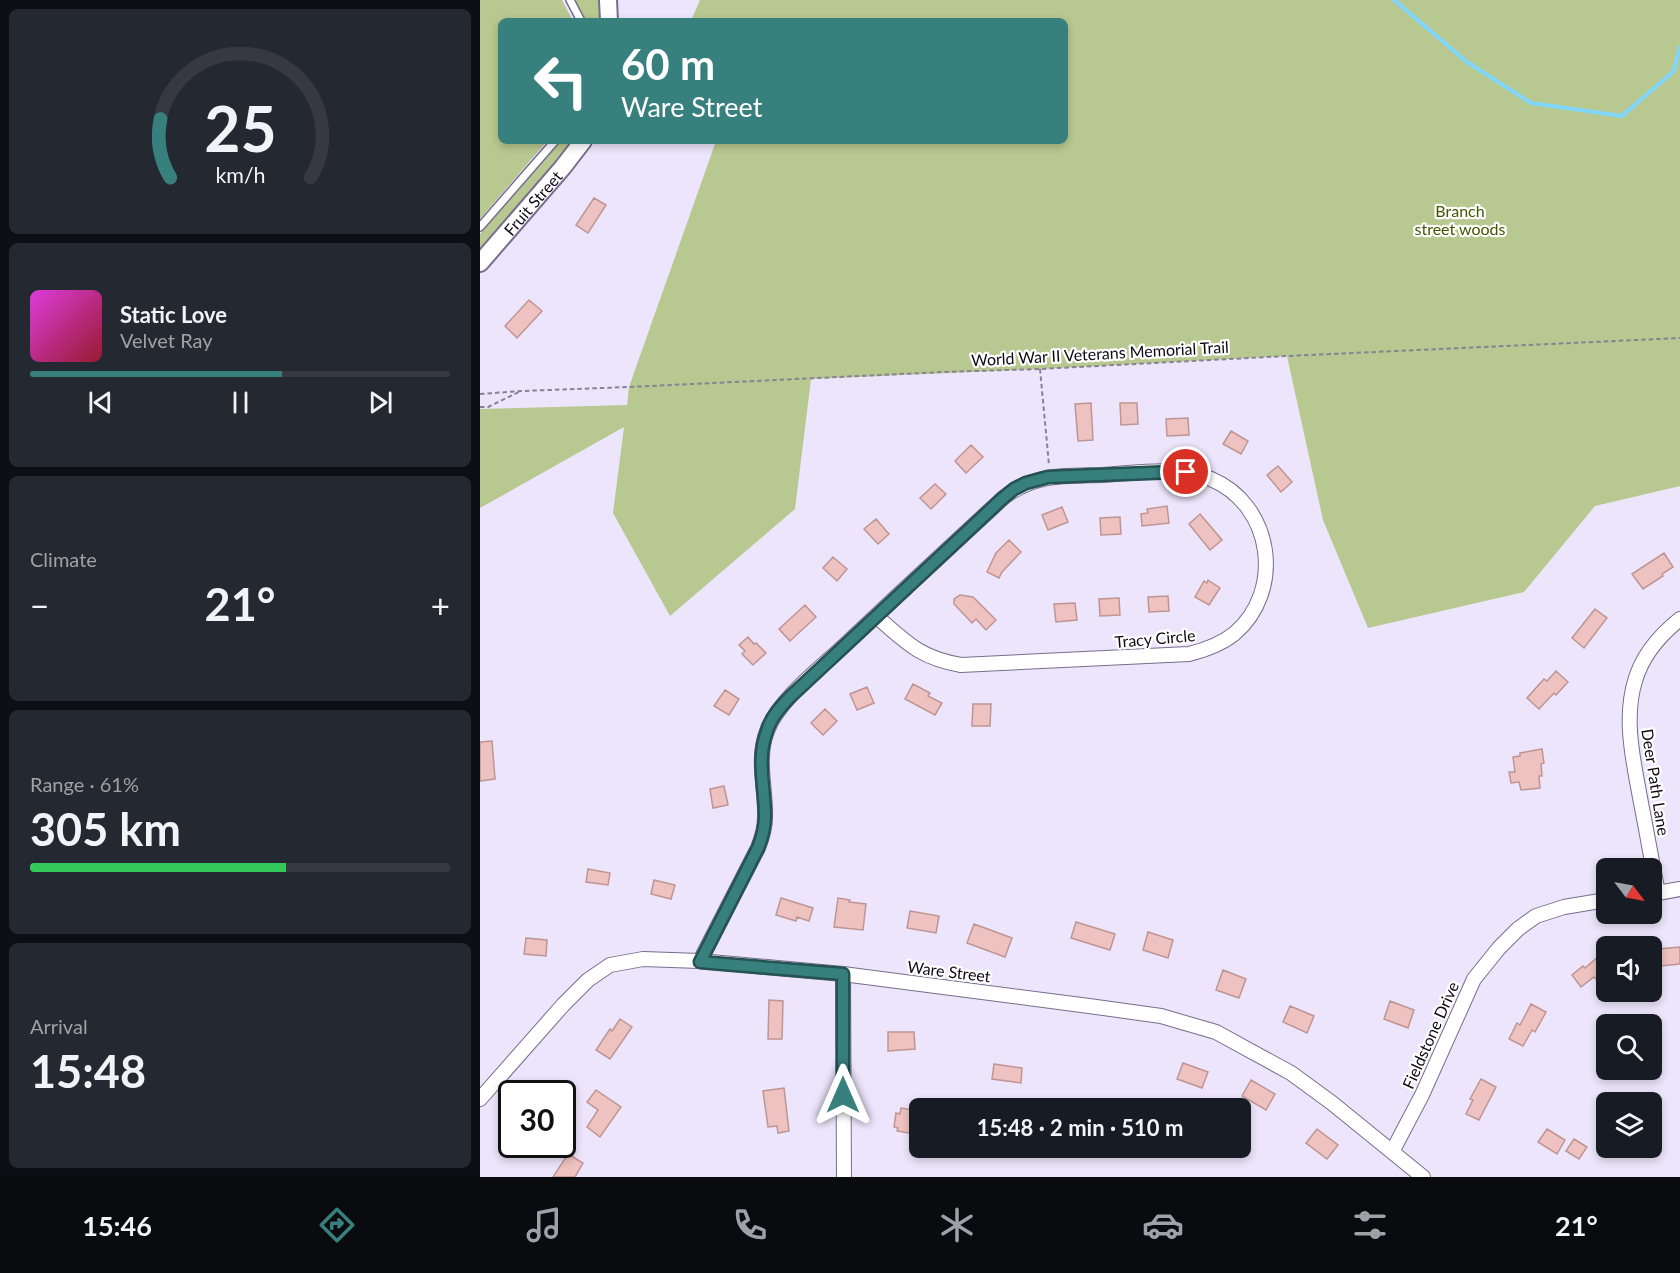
<!DOCTYPE html>
<meta charset="utf-8">
<style>
:root{--surface:#171b24;--page:#242831;--text:#f1f3f6;--muted:#9ea1a6;--line:#363941;--accent:#38807e}
body{margin:0;font-family:Lato,sans-serif;background:var(--page);color:var(--text);height:100vh;display:flex;flex-direction:column;font-size:22px;white-space:nowrap}
*{box-sizing:border-box;margin:0}
p{font-size:20px;color:var(--muted)}
.icon{flex:none;width:33px;height:33px;fill:none;stroke:currentColor;stroke-width:2;stroke-linecap:round;stroke-linejoin:round}
.map{position:relative;flex:1;overflow:hidden}
.panel{display:flex;flex-direction:column;gap:9px;padding:9px;background:#0d0f14;width:480px}
.panel>*{flex:none}
.banner{position:absolute;left:18px;top:18px;width:570px;height:126px;border-radius:9px;box-shadow:0 3px 9px #0003;background:#38807e;color:#fff;overflow:hidden}
.needle{width:39px;rotate:122deg}
.buttons{position:absolute;left:1116px;top:858px;display:grid;gap:12px}
.buttons a{display:grid;place-items:center;width:66px;height:66px;border-radius:9px;background:var(--surface);box-shadow:0 3px 9px #0003;font-size:30px}
.speed{position:absolute;left:18px;top:1080px;display:flex;gap:12px;font-size:30px;font-weight:700;text-align:center}
.speed>*{display:grid;place-content:center;width:78px;height:78px;border-radius:50%;background:var(--surface);box-shadow:0 3px 9px #0003;line-height:1}
.speed .limit{border:3px solid #111;border-radius:9px;background:#fff;color:#111}
.pin{position:absolute;display:grid;place-items:center;width:51px;height:51px;color:#fff;margin:-26px;border:3px solid #fff;border-radius:50%;box-shadow:0 2px 6px #0007}
.me{position:absolute;width:66px;margin:-33px;rotate:0deg;stroke-linejoin:round;filter:drop-shadow(0 0 4px #0008)}
.turn{display:flex;align-items:center;gap:21px;height:126px;padding:0 24px;font-size:27px}
.turn .icon{width:78px;height:78px;stroke-width:2.5}
.turn b{display:block;font-size:42px;line-height:51px}
.big{font-size:45px;font-weight:700;line-height:1.1}
.panel .card{flex:1;display:flex;flex-direction:column;justify-content:center;gap:9px;min-width:0;padding:0 21px;border-radius:9px;background:var(--page)}
.panel .dial{align-items:center;gap:0}
.dial svg{height:156px;overflow:visible;fill:none;stroke:var(--line);stroke-width:7;stroke-linecap:round;text-anchor:middle}
.dial text{fill:var(--text);stroke:none}
.song{display:flex;align-items:center;gap:18px}
.cover{width:72px;height:72px;border-radius:9px;background:linear-gradient(135deg,hsl(300 70% 55%),hsl(350 70% 35%))}
.played{height:6px;border-radius:3px;background:linear-gradient(90deg,var(--accent) 60%,var(--line) 60%)}
.keys{display:flex;justify-content:space-around;direction:ltr}
.heat{display:flex;justify-content:space-between;align-items:center;font-size:33px;direction:ltr}
.charge{height:9px;border-radius:4px;background:linear-gradient(90deg,#34c759 61%,var(--line) 0)}
.trip{position:absolute;left:429px;top:1098px;width:342px;height:60px;border-radius:9px;background:var(--surface);box-shadow:0 3px 9px #0003;font-weight:700;line-height:60px;text-align:center}
.menu{display:flex;height:96px;justify-content:space-around;align-items:center;background:#090b0e;color:var(--muted)}
.menu .icon{width:42px;height:42px}
.menu .active{color:var(--accent)}
.menu b{font-size:27px;color:var(--text)}
main{display:flex;flex:1;min-height:0}
.map>svg:first-child{display:block}
.green{fill:#b7c890}
.lines{fill:none;stroke-linecap:round;stroke-linejoin:round}
.stream{stroke:#81d6fd;stroke-width:4}
.building{fill:#edc2c0;stroke:#be9593;stroke-width:1.5}
.service-casing{stroke:#786d8c;stroke-width:10}
.minor-casing{stroke:#786d8c;stroke-width:16}
.tertiary-casing{stroke:#786d8c;stroke-width:20}
.path{stroke:#888293;stroke-width:2;stroke-dasharray:4.5 3;stroke-linecap:butt}
.service{stroke:#fff;stroke-width:7}
.minor{stroke:#fff;stroke-width:14}
.tertiary{stroke:#fff;stroke-width:16}
.route-casing{stroke:#245352;stroke-width:15}
.route{stroke:#38807e;stroke-width:10}
.labels{text-anchor:middle;dominant-baseline:central;stroke-width:4.5;stroke-linejoin:round;paint-order:stroke}
.street-label{font-size:16px;fill:#0d0914;stroke:#fff}
.park-label{font-size:16px;fill:#455601;stroke:#fff}
</style>
<main>
<section class="panel">
<div class="card dial"><svg viewBox="0 0 100 80">
<path d="M14 69A42 42 0 1 1 86 69"/>
<path d="M14 69A42 42 0 0 1 9 39" stroke="#38807e"/>
<text x="50" y="56" font-size="32" font-weight="700">25</text>
<text x="50" y="72" font-size="11">km/h</text>
</svg></div>
<div class="card">
<div class="song"><i class="cover"></i><div><b>Static Love</b><p>Velvet Ray</p></div></div>
<div class="played"></div>
<div class="keys"><svg class="icon" aria-label="previous" viewBox="0 0 24 24"><path d="M18 5L8 12l10 7zM5 5v14"/></svg><svg class="icon" aria-label="pause" viewBox="0 0 24 24"><path d="M8 5v14M16 5v14"/></svg><svg class="icon" aria-label="next" viewBox="0 0 24 24"><path d="M6 5l10 7-10 7zM19 5v14"/></svg></div>
</div>
<div class="card"><p>Climate</p>
<div class="heat"><a>−</a><b class="big">21°</b><a>+</a></div>
</div>
<div class="card"><p>Range · 61%</p><b class="big">305 km</b><div class="charge"></div></div>
<div class="card"><p>Arrival</p><b class="big">15:48</b></div>
</section>
<div class="map">
<svg width="1200" height="1177" viewBox="0 0 1200 1177">
<rect width="100%" height="100%" fill="#ede5fb"/>
<path class="green" d="M0 0H82L93 21H21V141H67L0 219Z
M94 0H124V21H104Z
M220 0H1200V486L1115 506 1044 592 888 628 843 520 807 356 560 369 331 379 315 509 190 616 133 513 144 427 0 508V409L147 405 149 387 236 141H585V21H211Z
M80 141H93L86 152 0 250V234Z"/>
<g class="lines">
<path class="stream" d="M914 0 987 62 1051 103 1142 116 1194 71 1200 47"/>
</g>
<path class="building" d="M114 198 126 205 108 233 96 225Z
M49 300 62 311 37 338 25 326Z
M611 403 613 440 598 441 595 404Z
M640 403H657L658 424 641 425Z
M708 418 709 435 687 436 686 419Z
M751 431 768 441 761 454 743 444Z
M491 445 503 457 486 473 475 461Z
M798 466 812 482 801 492 787 475Z
M455 484 466 494 451 509 440 498Z
M687 506 689 523 662 526 661 514 668 513 667 509Z
M582 507 588 522 568 530 562 515Z
M720 514 742 540 730 550 709 524Z
M640 517 641 534 621 535 620 518Z
M396 519 409 534 398 544 384 529Z
M529 540 541 552 522 572 519 578 507 572 516 553Z
M1184 553 1193 567 1182 574 1183 576 1163 589 1152 574Z
M353 557 367 569 357 581 343 568Z
M728 580 740 588 729 605 715 597 724 581 727 583Z
M480 595 493 597 516 620 506 630 496 619 492 623 474 604V599Z
M688 596 689 611 669 612 668 597Z
M639 598 640 615 620 616 619 599Z
M595 603 597 620 576 622 574 604Z
M325 605 336 617 310 641 299 629Z
M1115 609 1127 618 1104 648 1092 638Z
M268 637 274 644 276 643 286 653 273 665 262 654 265 651 259 645Z
M1076 671 1088 682 1076 695 1074 693 1059 709 1047 698 1064 679 1067 681Z
M433 684 450 693 448 696 462 703 455 715 425 699Z
M387 687 394 703 377 710 370 694Z
M245 690 259 699 249 715 234 706Z
M493 704H511L510 726H492Z
M345 709 357 721 343 735 331 723Z
M12 741 15 779 0 781V742Z
M1062 749 1064 763 1061 764 1062 776H1059L1060 788 1041 790 1039 782 1031 783 1029 772H1035L1033 757 1040 756V753Z
M244 786 248 805 233 808 230 789Z
M108 869 130 873 128 885 106 882Z
M174 880 195 885 191 899 171 894Z
M301 898 333 908 329 921 317 917 316 921 296 915Z
M358 898 370 900 369 902 386 904 383 930 354 927Z
M430 911 459 916 456 933 427 928Z
M596 922 635 934 630 950 591 938Z
M494 924 532 938 525 957 487 943Z
M668 932 693 940 688 958 663 950Z
M46 938 67 940 66 956 44 954Z
M1200 947V964L1181 966 1179 949Z
M1126 950V970L1116 979 1114 977 1101 987 1092 975 1103 966 1105 968Z
M743 970 766 979 759 998 736 990Z
M289 1000 303 1001 302 1039H288Z
M910 1001 934 1010 928 1028 904 1019Z
M1051 1004 1066 1012 1055 1032 1052 1030 1043 1046 1029 1039 1037 1023 1040 1025Z
M810 1006 834 1016 827 1033 803 1022Z
M140 1019 152 1027 130 1059 116 1050 130 1029 132 1031Z
M408 1032H434L435 1049 408 1051Z
M703 1063 728 1072 722 1088 697 1079Z
M514 1064 542 1068 541 1083 512 1079Z
M1001 1079 1016 1087 999 1120 986 1114 993 1100 990 1099Z
M771 1080 795 1094 786 1110 762 1096Z
M304 1088 309 1131 298 1133 297 1126 288 1127 283 1091Z
M116 1090 141 1107 120 1137 107 1127 118 1110 107 1102Z
M421 1108 438 1111 434 1134 417 1131 418 1128 414 1127 416 1113 420 1114Z
M837 1129 858 1145 847 1159 826 1143Z
M1067 1129 1085 1140 1077 1154 1058 1142Z
M1094 1139 1107 1147 1099 1159 1086 1151Z
M88 1154 103 1163 95 1177H73Z"/>
<g class="lines">
<g class="service-casing">
<path id="service" d="M90 0 101 21
M0 227 75 141"/>
</g>
<g class="minor-casing">
<path id="minor" d="M1178 893C1172 863 1167 833 1161 803 1154 764 1143 720 1155 681 1162 656 1180 635 1200 619
M1172 894 1200 889
M220 961 278 848C282 838 285 828 285 817 286 788 276 760 287 731 298 700 342 667 366 644 418 595 471 546 523 498 555 473 584 476 622 475 656 473 700 466 731 479 793 505 805 591 754 634 740 645 725 650 709 654L481 665C440 658 427 643 396 616
M363 974 364 1177
M0 1099 83 1005 108 980 130 965 163 959 220 961 363 974 609 1006 681 1016 736 1032 811 1073 852 1103 943 1177
M912 1152 942 1095 994 979 1019 948 1038 929 1056 916 1084 907 1126 900"/>
</g>
<g class="tertiary-casing">
<g id="tertiary">
<path d="M128 0 129 21"/>
<path id="s1" d="M0 263 83 167 103 141"/>
</g>
</g>
<path class="path" d="M560 369 569 465
M0 394 42 391 149 387 463 372 560 369 807 356 1200 338
M0 407H8L39 392"/>
<use href="#service" class="service"/>
<use href="#minor" class="minor"/>
<use href="#tertiary" class="tertiary"/>
</g>
<g class="lines">
<g class="route-casing">
<path id="route" d="M363 1095V974L220 962 278 848C282 838 285 827 285 816 285 787 276 760 287 731 291 717 301 706 311 696L523 498 534 489 546 483 568 477 694 472H706"/>
</g>
<use href="#route" class="route"/>
</g>
<g class="labels">
<g class="street-label">
<text stroke="none"><textPath href="#s1" startOffset="80">Fruit Street</textPath></text>
<text transform="translate(620 353) rotate(-3)">World War II Veterans Memorial Trail</text>
<text transform="translate(675 638) rotate(-5)">Tracy Circle</text>
<text transform="translate(1176 782) rotate(81)">Deer Path Lane</text>
<text transform="translate(469 971) rotate(7)">Ware Street</text>
<text transform="translate(950 1035) rotate(-66)">Fieldstone Drive</text>
</g>
<g class="park-label">
<text x="980" y="210">Branch<tspan x="980" dy="18">street woods</tspan></text>
</g>
</g>
</svg>
<div class="buttons">
<a><svg class="needle" viewBox="-14 -14 28 28"><path d="M0-13l5 13h-10z" fill="#e53935"/><path d="M0 13l5-13h-10z" fill="#9ea1a6"/></svg></a>
<a><svg class="icon" aria-label="sound" viewBox="0 0 24 24"><path d="M4 9h4l5-4v14l-5-4H4zM17 9q2 3 0 6"/></svg></a>
<a><svg class="icon" aria-label="search" viewBox="0 0 24 24"><circle cx="10" cy="10" r="6"/><path d="M15 15l6 6"/></svg></a>
<a><svg class="icon" aria-label="layers" viewBox="0 0 24 24"><path d="M12 4l9 5-9 5-9-5zM3 14l9 5 9-5"/></svg></a>
</div>
<div class="speed"><div class="limit">30</div></div>
<div class="pin" style="left:706px;top:472px;background:#d93025"><svg class="icon" aria-label="arrive" viewBox="0 0 24 24"><path d="M6 21V4h12l-3 4 3 4H6"/></svg></div>
<svg class="me" style="left:363px;top:1095px" viewBox="-20 -20 40 40"><path d="M0-17L14 15 0 8-14 15z" fill="#38807e" stroke="#fff" stroke-width="4"/></svg>
<div class="trip">15:48 · 2 min · 510 m</div>
<div class="banner">
<div class="turn"><svg class="icon" aria-label="left" viewBox="0 0 24 24"><path d="M17 20v-9H6M10 6l-5 5 5 5"/></svg><div><b>60 m</b>Ware Street</div></div>
</div>
</div>
</main>
<nav class="menu">
<b>15:46</b>
<svg class="icon active" aria-label="directions" viewBox="0 0 24 24"><path d="M12 3l9 9-9 9-9-9zM9 14v-3h6M13 9l2 2-2 2"/></svg>
<svg class="icon" aria-label="music" viewBox="0 0 24 24"><path d="M9 18V5l10-2v13"/><circle cx="6" cy="18" r="3"/><circle cx="16" cy="16" r="3"/></svg>
<svg class="icon" aria-label="phone" viewBox="0 0 24 24"><path d="M5 4h4l2 5-3 2q2 4 5 5l2-3 5 2v4C11 20 4 13 5 4z"/></svg>
<svg class="icon" aria-label="climate" viewBox="0 0 24 24"><path d="M12 3v18M4 7l16 10M4 17L20 7"/></svg>
<svg class="icon" aria-label="car" viewBox="0 0 24 24"><path d="M5 17H2v-5l4-1 3-4h7l3 4 3 1v5h-3M9 17h6M6 11h13"/><circle cx="7" cy="17" r="2"/><circle cx="17" cy="17" r="2"/></svg>
<svg class="icon" aria-label="filters" viewBox="0 0 24 24"><path d="M4 7h16M4 17h16"/><circle cx="9" cy="7" r="2"/><circle cx="15" cy="17" r="2"/></svg>
<b>21°</b>
</nav>
